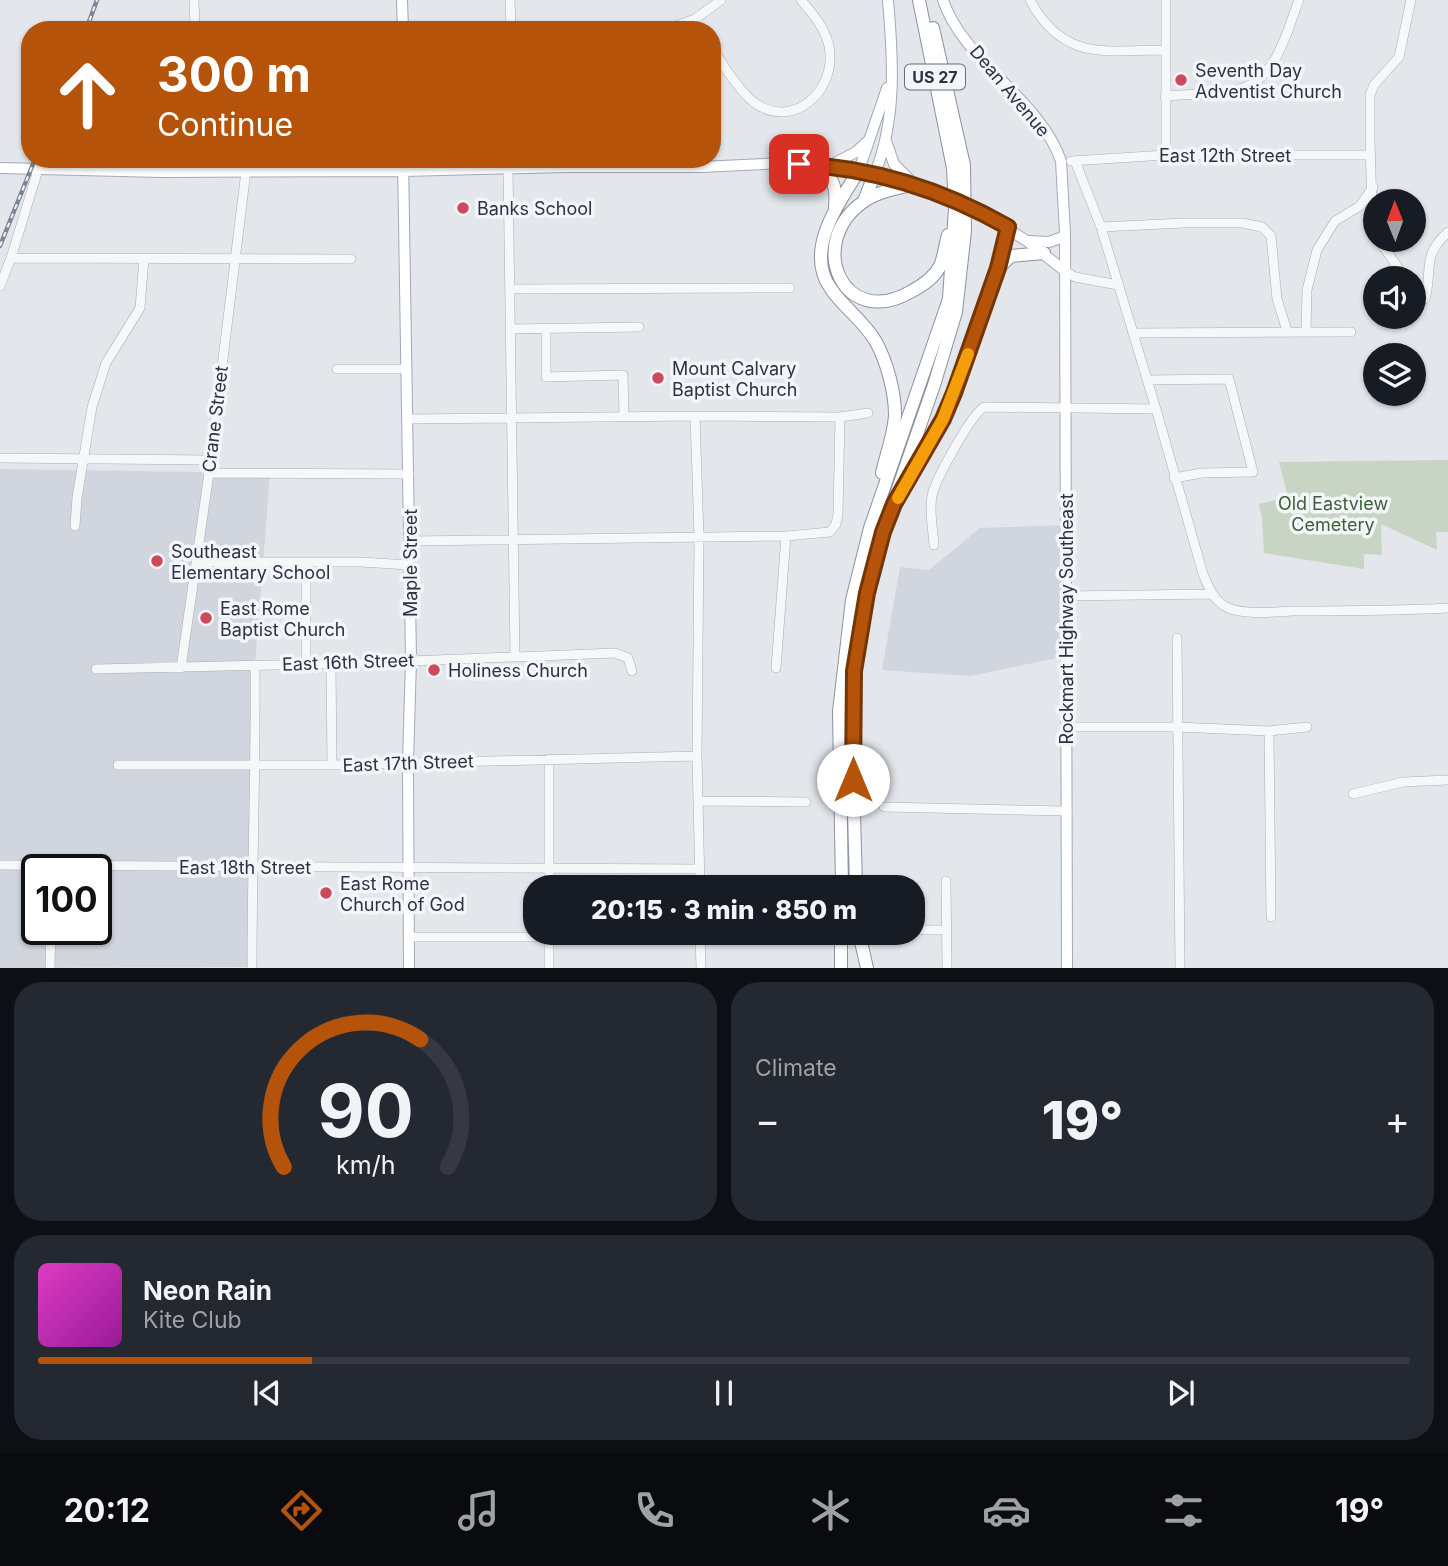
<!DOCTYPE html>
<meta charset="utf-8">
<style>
:root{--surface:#171b24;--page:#242831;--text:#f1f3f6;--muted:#9ea1a6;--line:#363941;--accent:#b45309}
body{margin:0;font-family:Inter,sans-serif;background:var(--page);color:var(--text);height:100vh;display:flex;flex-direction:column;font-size:26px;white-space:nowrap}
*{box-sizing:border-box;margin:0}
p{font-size:23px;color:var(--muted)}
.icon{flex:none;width:38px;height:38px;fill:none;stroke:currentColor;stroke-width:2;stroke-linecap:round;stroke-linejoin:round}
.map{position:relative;height:968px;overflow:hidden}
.panel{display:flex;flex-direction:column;gap:14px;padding:14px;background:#0d0f14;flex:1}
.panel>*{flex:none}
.guide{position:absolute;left:21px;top:21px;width:700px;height:147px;border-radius:28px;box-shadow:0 2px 5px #0004;background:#b45309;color:#fff;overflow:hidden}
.needle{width:46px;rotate:359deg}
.controls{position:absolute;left:1363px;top:189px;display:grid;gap:14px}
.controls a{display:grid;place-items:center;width:63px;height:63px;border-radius:50%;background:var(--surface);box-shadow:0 2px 5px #0004;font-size:35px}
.speed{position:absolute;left:21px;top:854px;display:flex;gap:14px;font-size:35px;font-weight:700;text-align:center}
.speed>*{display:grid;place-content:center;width:91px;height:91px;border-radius:50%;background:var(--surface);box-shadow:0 2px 5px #0004;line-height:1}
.speed .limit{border:4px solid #111;border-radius:10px;background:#fff;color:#111}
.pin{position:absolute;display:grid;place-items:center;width:60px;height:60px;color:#fff;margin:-30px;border-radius:14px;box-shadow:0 4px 10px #0006}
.me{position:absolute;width:77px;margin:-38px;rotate:0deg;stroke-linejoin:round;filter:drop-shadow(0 0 5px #0008)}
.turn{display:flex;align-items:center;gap:24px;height:147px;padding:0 21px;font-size:32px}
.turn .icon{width:91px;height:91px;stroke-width:2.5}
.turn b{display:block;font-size:49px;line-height:60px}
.big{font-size:52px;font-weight:800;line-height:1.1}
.panel .widget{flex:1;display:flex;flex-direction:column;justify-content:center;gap:10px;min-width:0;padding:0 24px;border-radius:28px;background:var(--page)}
.panel .dial{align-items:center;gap:0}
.dial svg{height:182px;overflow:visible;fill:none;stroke:var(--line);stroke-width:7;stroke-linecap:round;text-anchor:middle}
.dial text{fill:var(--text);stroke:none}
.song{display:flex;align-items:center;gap:21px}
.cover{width:84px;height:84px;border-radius:10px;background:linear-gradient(135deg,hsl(310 70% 55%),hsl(300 70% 35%))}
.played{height:7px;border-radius:4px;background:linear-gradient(90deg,var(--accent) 20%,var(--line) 20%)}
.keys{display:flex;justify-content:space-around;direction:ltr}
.heat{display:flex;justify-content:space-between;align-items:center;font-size:38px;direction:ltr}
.panel .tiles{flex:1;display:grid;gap:14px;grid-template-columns:1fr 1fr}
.widget:last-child{grid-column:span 2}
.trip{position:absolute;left:523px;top:875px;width:402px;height:70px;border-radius:28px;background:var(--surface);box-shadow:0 2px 5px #0004;font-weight:800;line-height:70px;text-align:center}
.tabs{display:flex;height:112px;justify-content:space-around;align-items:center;background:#090b0e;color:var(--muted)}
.tabs .icon{width:49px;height:49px}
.tabs .current{color:var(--accent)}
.tabs b{font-size:32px;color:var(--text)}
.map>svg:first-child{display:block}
.built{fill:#d1d5dd;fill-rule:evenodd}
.green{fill:#c8d5c4}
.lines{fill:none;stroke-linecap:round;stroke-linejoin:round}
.minor-casing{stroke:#a8adb5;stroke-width:10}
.major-casing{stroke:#a2aab7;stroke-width:12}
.highway-casing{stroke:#8a93a2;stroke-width:14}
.minor{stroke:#f6f7f9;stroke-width:9}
.major{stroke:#fff;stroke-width:10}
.highway{stroke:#fff;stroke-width:12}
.rail-casing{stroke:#7c8595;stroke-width:4.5}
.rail{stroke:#f3f5f8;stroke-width:2;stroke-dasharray:5;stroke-linecap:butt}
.major-bridge-casing{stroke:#a2aab7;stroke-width:12;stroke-linecap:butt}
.major-bridge{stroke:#fff;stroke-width:10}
.route-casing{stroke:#753606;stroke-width:18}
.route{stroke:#b45309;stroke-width:12}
.slow{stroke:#f59e0b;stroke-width:12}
.poi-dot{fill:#cd4a5a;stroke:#f3f5f8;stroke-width:2.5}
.labels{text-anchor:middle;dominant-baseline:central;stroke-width:7;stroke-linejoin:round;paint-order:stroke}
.shield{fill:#f3f5f8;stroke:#676d79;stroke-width:2}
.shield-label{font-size:16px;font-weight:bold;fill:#2b3343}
.poi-label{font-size:18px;fill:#2b3343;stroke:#f3f5f8;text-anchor:start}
.street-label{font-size:18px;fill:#2b3343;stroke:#f3f5f8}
.park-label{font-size:18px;fill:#3e5f38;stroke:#f3f5f8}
</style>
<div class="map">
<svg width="1448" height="968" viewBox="0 0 1448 968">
<rect width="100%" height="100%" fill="#e3e6eb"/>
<path class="built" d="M0 469 270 473 255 665 252 967 0 968ZM37 870H96V929H37Z
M1066 525V656L971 676 882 670 900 567 929 570 980 528Z"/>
<path class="green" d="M1448 460V532H1436L1437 550 1381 524 1382 555 1364 554V569L1264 553 1262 518 1259 504 1288 497 1279 462Z"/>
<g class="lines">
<g class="minor-casing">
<path id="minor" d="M194 0 195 30
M510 0 511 30
M1030 0C1063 62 1105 50 1164 50
M1166 0V155
M665 30 695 19 721 0
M712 47C723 65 735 85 751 100 790 133 838 92 829 46 825 28 813 14 801 0
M1165 96C1189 94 1220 95 1242 88 1277 78 1287 30 1299 0
M161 159V172
M1071 161 1166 155H1370
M1075 161 1101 227 1156 409 1203 574C1209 588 1214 601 1228 608 1246 615 1273 612 1292 611 1344 611 1396 611 1448 608
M508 168 515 657
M1101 227 1184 223H1242L1262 227 1271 236 1277 299 1287 331
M1376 231 1372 208 1370 143V95L1374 85 1399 57 1411 0
M1379 240 1405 278
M11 258 351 259
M1065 271 1075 277 1118 285
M0 286 11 258 38 170
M511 289 790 288
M1414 295 1419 301 1425 299C1433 269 1421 257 1448 232
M512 329 639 327
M546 329V377L623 375 624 416
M1306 332 1307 290 1317 250 1335 221 1360 206 1373 187
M1133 333 1351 332
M337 369H406
M1147 380 1229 379 1253 472 1202 473 1174 478
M695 416 699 536 697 756 700 887
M408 419 695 416 840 417 868 413
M0 458 210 460
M209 473 409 474
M75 526 77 498 92 407 106 363 140 308 144 258
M410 541 786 536 830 532 836 524 838 514 840 417
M934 545C933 530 929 511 932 496 935 480 971 415 984 407L1156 409
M196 562H361L409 565
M306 562V663
M1066 596 1213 594
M1177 638 1180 968
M331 663 332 765
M181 668 209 473 246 171
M776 668 786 536
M96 669 360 663 615 653 628 658 632 671
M1066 727H1177L1269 731 1307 727
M1269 731 1271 917
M549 759V887
M118 765H332L697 756
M1353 794 1403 782 1448 780
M699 801 806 802
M884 807 1067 811
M0 865 700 869
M946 881 947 968
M914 930H946
M700 933 701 968
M549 934V968
M409 937H700L705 934H813
M50 968 51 929
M252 968C252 866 256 766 255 665"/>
</g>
<g class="major-casing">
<path id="major" d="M402 0 403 30
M943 0C963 61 1040 99 1061 161L1065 233 1067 968
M886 141 894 164 912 182
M403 159 411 660 408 762 409 968
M829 166 856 152 868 141
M0 168 161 172 403 171 565 167H701L785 163 859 170 933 191
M859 170 887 88
M875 173C897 119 893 57 888 0
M982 213 1027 241 1065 271
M1029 241 1049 242 1063 237 1065 233"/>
</g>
<g class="highway-casing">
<path id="highway" d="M813 165C833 178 837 183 835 207
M859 170C840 202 803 250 831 289 844 308 864 321 876 342 887 362 895 392 895 415 894 434 886 455 882 473
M914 184C897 189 878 191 863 202 805 243 843 332 912 291 923 285 934 278 940 266 944 257 945 245 948 235
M864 201 875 173
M998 268 1011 256 1044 253
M907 483C920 461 934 439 944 417 970 360 992 288 1008 227
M842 887 839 711 852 600 870 528 949 299 955 208 953 168 919 0
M856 887 852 737 854 672 859 633 867 593 883 532 934 385 956 312 965 231 964 165 933 28
M859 933 867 968
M841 968V933"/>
</g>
<use href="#minor" class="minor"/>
<use href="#major" class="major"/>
<use href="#highway" class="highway"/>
<g class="rail-casing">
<path id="rail" d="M86 30 97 0
M0 246 35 159"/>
</g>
<use href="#rail" class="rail"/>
<g class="major-bridge-casing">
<path id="major-bridge" d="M933 191 982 213"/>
</g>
<use href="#major-bridge" class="major-bridge"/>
</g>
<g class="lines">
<g class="route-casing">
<path id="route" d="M799 164C874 168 943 190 1008 227L998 268 954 393 943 419 894 504 883 532 867 593 854 671 853 780"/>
</g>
<use href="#route" class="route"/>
<path class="slow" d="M898 498 943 419 968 354"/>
</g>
<g class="poi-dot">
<circle cx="1181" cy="80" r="7"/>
<circle cx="463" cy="208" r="7"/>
<circle cx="658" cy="378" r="7"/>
<circle cx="157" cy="561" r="7"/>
<circle cx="206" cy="618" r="7"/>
<circle cx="434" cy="670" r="7"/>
<circle cx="326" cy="893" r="7"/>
</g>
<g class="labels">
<rect class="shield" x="905" y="64.5" width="60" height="25" rx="5"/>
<g class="shield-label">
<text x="935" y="77">US 27</text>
</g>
<g class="poi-label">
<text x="1195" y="70">Seventh Day<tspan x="1195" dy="21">Adventist Church</tspan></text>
<text x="477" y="208">Banks School</text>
<text x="672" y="368">Mount Calvary<tspan x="672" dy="21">Baptist Church</tspan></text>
<text x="171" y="551">Southeast<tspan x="171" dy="21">Elementary School</tspan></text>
<text x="220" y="608">East Rome<tspan x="220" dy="21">Baptist Church</tspan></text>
<text x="448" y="670">Holiness Church</text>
<text x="340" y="883">East Rome<tspan x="340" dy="21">Church of God</tspan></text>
</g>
<g class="street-label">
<text transform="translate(1010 91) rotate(50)">Dean Avenue</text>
<text x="1225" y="155">East 12th Street</text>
<text transform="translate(215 419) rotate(-83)">Crane Street</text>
<text transform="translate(410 563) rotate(-90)">Maple Street</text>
<text transform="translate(1066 619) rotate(-90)">Rockmart Highway Southeast</text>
<text transform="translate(348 662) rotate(-2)">East 16th Street</text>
<text transform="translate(408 763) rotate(-2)">East 17th Street</text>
<text x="245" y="867">East 18th Street</text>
</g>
<g class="park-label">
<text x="1333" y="503">Old Eastview<tspan x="1333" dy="21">Cemetery</tspan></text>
</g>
</g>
</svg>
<div class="controls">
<a><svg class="needle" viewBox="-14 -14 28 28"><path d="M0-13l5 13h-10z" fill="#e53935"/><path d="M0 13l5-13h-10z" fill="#9ea1a6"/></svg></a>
<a><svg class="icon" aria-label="sound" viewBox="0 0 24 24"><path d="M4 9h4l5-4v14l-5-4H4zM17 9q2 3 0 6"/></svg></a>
<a><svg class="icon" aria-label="layers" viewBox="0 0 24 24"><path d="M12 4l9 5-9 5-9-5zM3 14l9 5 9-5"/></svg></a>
</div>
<div class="speed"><div class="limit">100</div></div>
<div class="pin" style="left:799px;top:164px;background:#d93025"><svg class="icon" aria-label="arrive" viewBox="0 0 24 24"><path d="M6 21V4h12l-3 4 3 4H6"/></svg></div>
<svg class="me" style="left:853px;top:780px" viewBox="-20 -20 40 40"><circle r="19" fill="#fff"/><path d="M0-13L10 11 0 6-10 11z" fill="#b45309"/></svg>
<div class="trip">20:15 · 3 min · 850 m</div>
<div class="guide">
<div class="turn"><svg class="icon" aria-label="ahead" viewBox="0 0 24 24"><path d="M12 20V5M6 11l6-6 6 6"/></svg><div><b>300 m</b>Continue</div></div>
</div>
</div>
<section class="panel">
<div class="tiles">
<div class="widget dial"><svg viewBox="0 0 100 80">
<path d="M14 69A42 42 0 1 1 86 69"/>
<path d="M14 69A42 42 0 0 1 74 13" stroke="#b45309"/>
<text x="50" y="56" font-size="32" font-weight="700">90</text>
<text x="50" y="72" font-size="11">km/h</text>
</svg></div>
<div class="widget"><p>Climate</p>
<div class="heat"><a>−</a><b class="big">19°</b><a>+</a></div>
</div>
<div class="widget">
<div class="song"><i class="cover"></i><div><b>Neon Rain</b><p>Kite Club</p></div></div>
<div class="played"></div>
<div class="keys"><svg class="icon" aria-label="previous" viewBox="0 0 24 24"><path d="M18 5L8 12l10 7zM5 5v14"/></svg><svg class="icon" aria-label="pause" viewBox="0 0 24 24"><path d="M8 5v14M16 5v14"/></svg><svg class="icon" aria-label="next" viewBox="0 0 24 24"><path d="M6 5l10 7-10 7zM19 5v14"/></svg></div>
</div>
</div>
</section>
<nav class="tabs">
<b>20:12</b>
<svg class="icon current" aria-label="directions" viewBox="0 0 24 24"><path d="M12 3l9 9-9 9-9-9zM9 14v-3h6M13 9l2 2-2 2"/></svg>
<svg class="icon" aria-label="music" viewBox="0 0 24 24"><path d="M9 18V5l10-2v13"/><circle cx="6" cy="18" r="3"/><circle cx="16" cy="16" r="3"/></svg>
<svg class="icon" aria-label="phone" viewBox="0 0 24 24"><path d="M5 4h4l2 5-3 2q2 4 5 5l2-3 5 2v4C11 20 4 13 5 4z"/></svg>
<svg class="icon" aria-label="climate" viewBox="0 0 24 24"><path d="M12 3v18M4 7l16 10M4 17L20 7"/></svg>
<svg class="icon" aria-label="car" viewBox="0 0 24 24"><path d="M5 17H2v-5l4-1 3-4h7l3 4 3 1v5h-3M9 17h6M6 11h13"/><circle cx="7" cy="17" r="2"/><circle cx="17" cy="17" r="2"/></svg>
<svg class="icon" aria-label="filters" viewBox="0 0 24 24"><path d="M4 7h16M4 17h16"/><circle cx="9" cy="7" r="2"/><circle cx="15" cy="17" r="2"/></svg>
<b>19°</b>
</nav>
